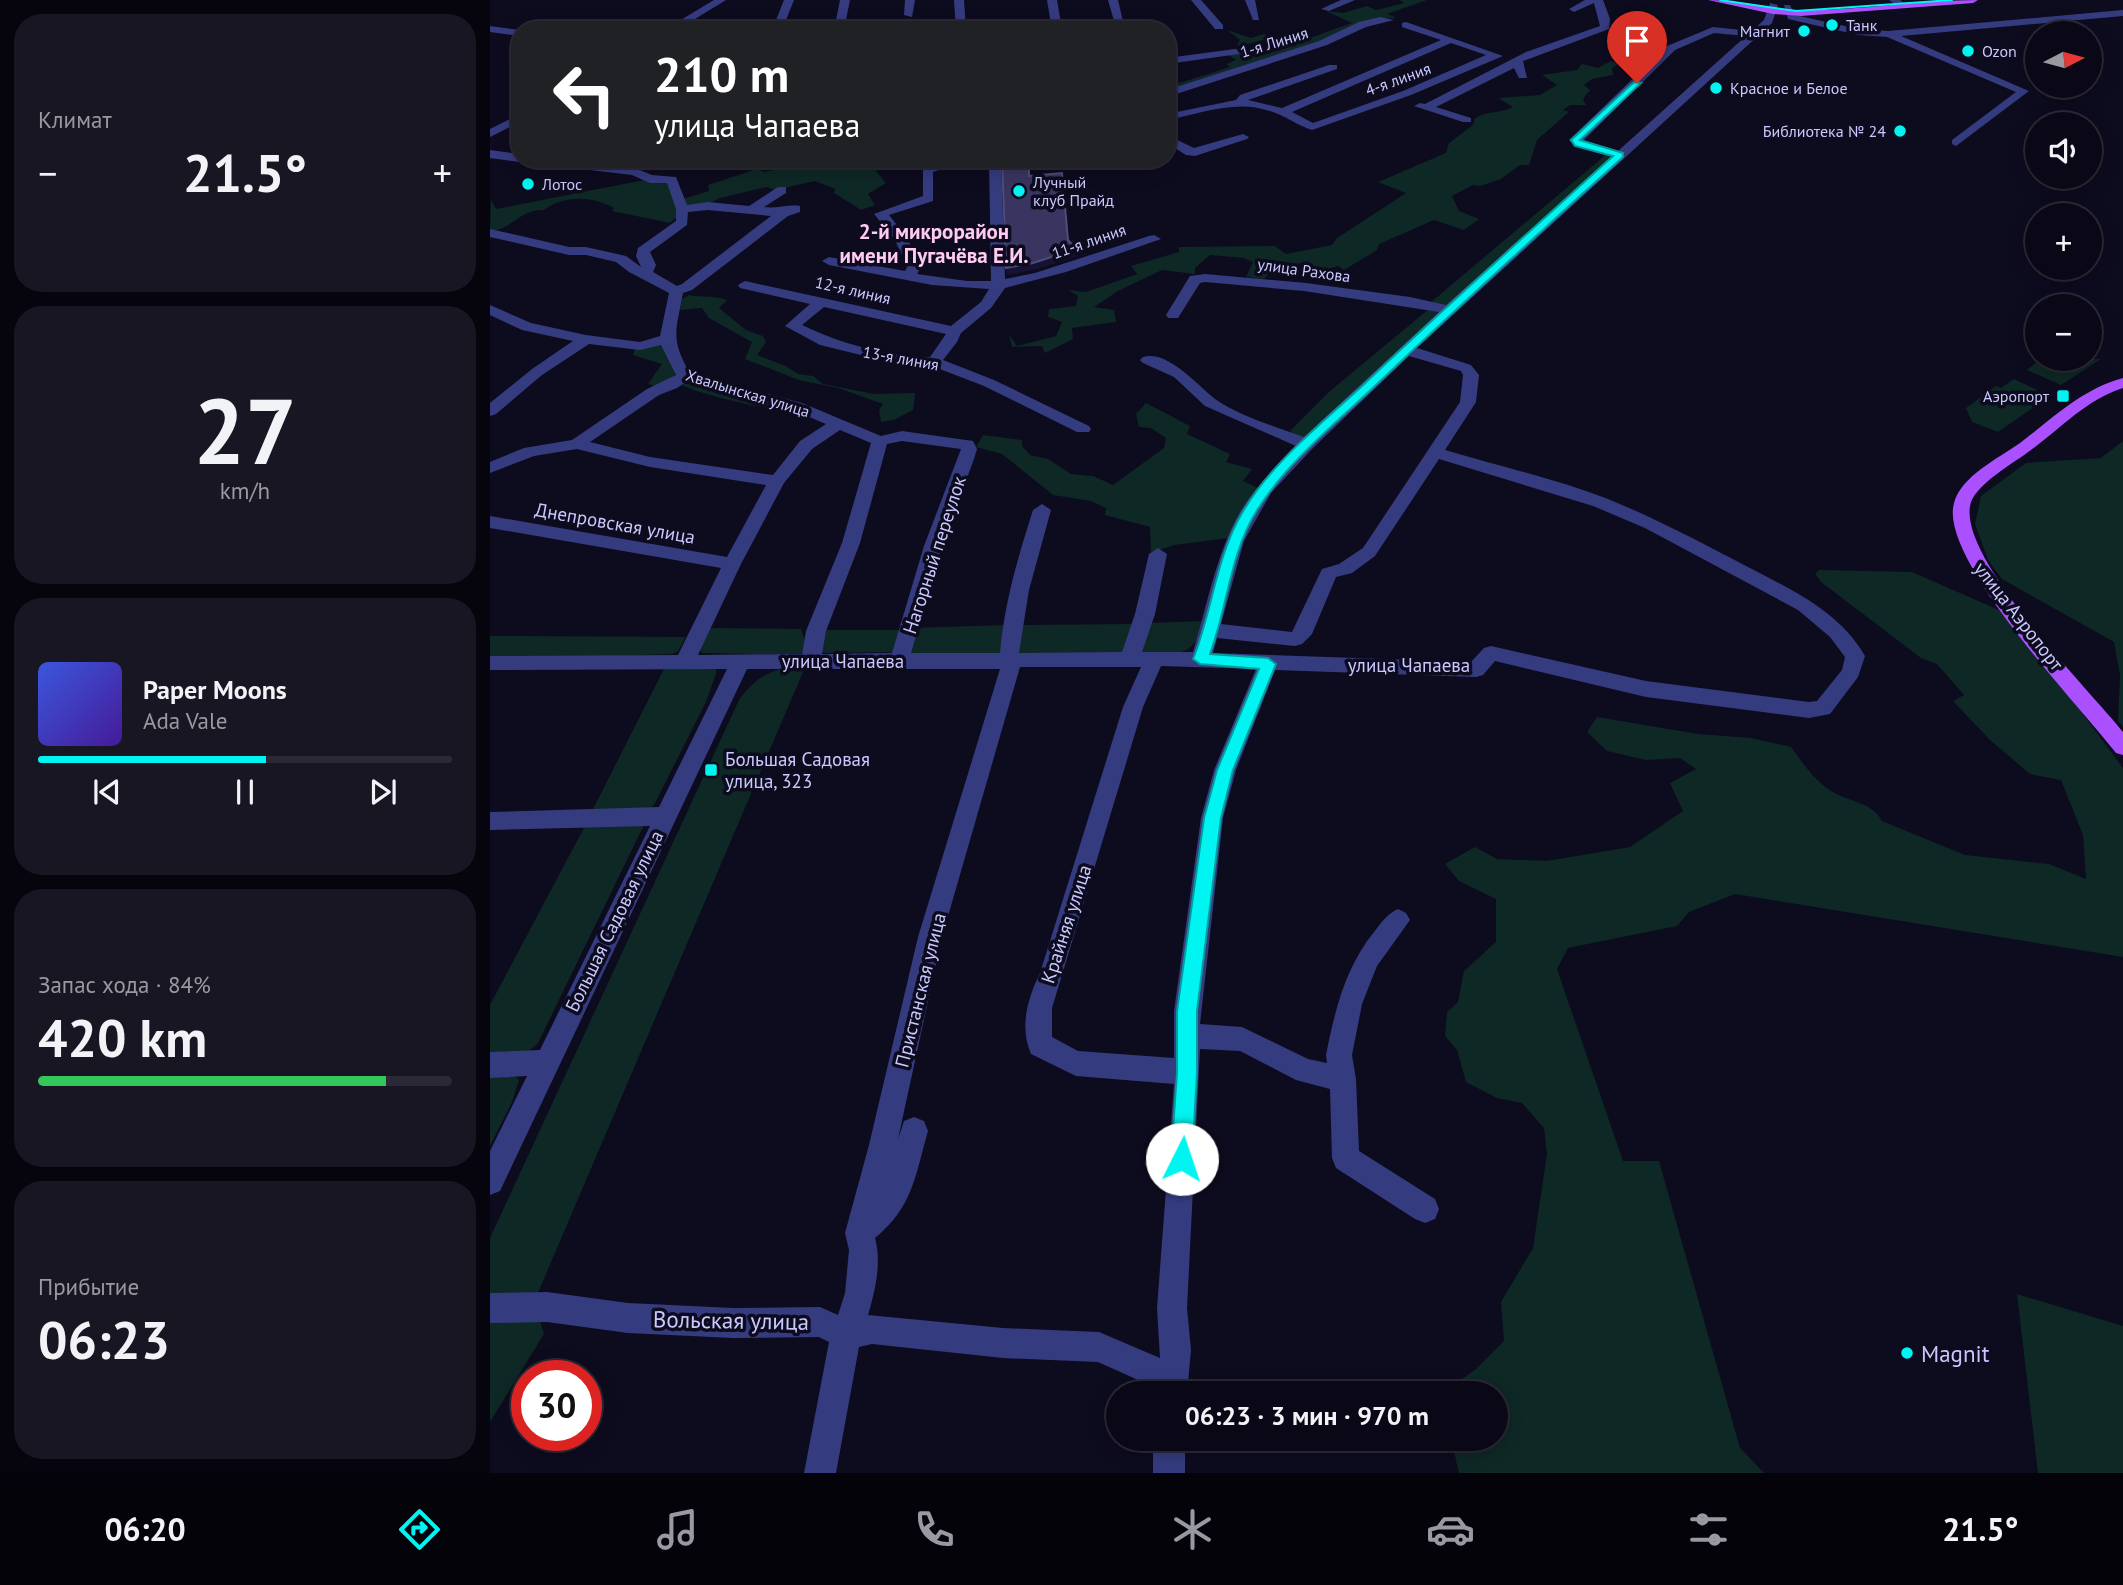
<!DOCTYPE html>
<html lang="ru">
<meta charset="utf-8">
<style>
:root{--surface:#0a0816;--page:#181623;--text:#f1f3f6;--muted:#999aa1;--line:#2a2935;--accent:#00f4f1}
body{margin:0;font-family:"PT Sans",sans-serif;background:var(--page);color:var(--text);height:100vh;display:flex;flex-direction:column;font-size:26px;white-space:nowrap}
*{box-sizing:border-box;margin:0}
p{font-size:23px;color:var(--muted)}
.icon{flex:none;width:38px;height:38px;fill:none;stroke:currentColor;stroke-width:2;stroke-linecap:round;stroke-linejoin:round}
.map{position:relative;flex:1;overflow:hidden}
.drawer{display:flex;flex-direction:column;gap:14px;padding:14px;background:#06040c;width:490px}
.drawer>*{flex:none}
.top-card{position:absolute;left:21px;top:21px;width:665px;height:147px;border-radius:28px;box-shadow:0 4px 18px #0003,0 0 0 2px var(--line);background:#202124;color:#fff;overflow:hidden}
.needle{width:46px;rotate:84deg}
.tools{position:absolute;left:1535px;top:21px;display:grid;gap:14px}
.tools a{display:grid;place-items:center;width:77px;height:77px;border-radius:50%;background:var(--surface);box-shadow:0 4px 18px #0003,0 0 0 2px var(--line);font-size:35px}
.speed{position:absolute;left:21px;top:1360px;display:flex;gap:14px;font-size:35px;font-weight:700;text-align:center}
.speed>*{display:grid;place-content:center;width:91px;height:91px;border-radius:50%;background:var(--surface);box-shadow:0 4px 18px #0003,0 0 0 2px var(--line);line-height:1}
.speed .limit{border:10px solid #d22;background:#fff;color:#111}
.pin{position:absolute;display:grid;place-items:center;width:60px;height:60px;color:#fff;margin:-72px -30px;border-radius:50% 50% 50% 0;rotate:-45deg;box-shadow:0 0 7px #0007}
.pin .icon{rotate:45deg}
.me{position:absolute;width:77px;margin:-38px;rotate:4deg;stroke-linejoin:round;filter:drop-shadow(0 0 5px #0008)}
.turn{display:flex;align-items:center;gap:24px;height:147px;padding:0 28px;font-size:32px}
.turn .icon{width:91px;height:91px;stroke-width:2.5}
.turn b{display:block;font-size:49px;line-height:60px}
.big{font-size:52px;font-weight:700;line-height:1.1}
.drawer .widget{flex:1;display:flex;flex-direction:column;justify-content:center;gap:10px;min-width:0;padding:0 24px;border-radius:28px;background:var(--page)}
.drawer .dial{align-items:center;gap:0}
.dial b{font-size:91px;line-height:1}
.song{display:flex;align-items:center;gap:21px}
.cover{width:84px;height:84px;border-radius:10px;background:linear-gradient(135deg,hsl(230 70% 55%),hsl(260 70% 35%))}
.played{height:7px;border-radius:4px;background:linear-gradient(90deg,var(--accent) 55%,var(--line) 55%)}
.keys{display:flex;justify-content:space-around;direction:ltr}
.heat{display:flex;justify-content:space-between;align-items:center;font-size:38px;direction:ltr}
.charge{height:10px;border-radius:5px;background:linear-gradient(90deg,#34c759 84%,var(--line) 0)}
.trip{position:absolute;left:616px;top:1381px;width:402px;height:70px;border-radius:35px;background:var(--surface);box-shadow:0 4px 18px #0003,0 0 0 2px var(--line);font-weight:700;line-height:70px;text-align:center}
.tabs{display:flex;height:112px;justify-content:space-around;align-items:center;background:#040309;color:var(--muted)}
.tabs .icon{width:49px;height:49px}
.tabs .active{color:var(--accent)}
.tabs b{font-size:32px;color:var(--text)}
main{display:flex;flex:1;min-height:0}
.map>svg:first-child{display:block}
.green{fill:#0e2825}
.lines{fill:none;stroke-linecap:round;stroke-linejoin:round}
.minor{fill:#353b7f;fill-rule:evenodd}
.major{fill:#aa50ff;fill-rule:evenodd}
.tram{stroke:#00f4f1;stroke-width:2}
.shaded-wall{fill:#151232}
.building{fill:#393560;stroke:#4f4c79;stroke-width:2}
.route{fill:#00f4f1;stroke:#009f9d;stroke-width:2}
.poi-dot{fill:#00f4f1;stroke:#0d0b1e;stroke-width:2.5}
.labels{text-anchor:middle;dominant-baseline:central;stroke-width:7;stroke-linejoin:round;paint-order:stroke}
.far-poi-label{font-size:16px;fill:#c9c9ff;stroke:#0d0b1e;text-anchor:start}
.far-street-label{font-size:16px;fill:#c9c9ff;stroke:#0d0b1e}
.street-label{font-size:19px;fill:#c9c9ff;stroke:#0d0b1e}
.poi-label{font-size:19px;fill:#c9c9ff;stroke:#0d0b1e;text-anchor:start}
.far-district-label{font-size:21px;font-weight:bold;fill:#ffcbf2;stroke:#0d0b1e}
.near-street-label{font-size:23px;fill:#c9c9ff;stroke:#0d0b1e}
.near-poi-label{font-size:23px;fill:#c9c9ff;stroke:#0d0b1e;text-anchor:start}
</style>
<main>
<section class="drawer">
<div class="widget"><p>Климат</p>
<div class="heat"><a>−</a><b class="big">21.5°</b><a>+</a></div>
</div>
<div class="widget dial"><b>27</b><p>km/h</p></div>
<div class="widget">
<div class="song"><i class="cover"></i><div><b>Paper Moons</b><p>Ada Vale</p></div></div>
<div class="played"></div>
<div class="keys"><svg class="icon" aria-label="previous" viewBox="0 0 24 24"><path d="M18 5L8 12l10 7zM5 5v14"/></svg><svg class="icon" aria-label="pause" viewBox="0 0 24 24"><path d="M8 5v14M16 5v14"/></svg><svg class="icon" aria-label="next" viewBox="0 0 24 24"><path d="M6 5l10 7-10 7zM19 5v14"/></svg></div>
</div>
<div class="widget"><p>Запас хода · 84%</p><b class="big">420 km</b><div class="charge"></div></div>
<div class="widget"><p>Прибытие</p><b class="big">06:23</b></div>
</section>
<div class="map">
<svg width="1633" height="1473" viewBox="0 0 1633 1473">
<rect width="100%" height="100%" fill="#0d0b1e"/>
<path class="green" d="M910 0H937L897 14 907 18H892L838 39 677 93V84L693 82 740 67 736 64 746 60 734 52 749 49 766 57 792 49 773 40 750 46 747 45 750 40 737 30 761 38 774 34 800 45 862 23 836 11 853 13 877 6 886 10 914 3Z
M1121 61 1129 64 1122 68 1123 75 1102 79 1094 85 1100 90 1093 99 1096 105H1080L1073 110 1079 112 1047 140 1039 165H1030L1011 179 990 186 983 185 962 196 969 211 989 219 974 230 944 220 889 244 887 250 854 270 848 266 835 270 810 263 798 270 784 268 774 279 756 277 763 262 754 258 720 255 705 268V274L672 270 628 291 604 307 624 310 626 322 582 328 583 339 555 353 552 346 522 347 519 334 527 346 566 336 572 322 558 317 559 309 586 306 588 296 578 290 596 292 647 274 641 266 689 252V247L785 246 796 254 842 245 847 238 916 193 888 182 956 153 959 143 983 125 985 118C1001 110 1008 114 1023 107L1008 98 1050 95 1067 85 1052 75 1087 70 1092 64 1108 68Z
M1118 153 1124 156 957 307 940 303Z
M347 159H400V162L386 171 396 183 378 194 385 205 371 210 344 193 345 189 325 181 285 190 276 187 230 198 216 205 199 206 180 223 122 211 124 208C102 196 74 195 54 210 31 208 20 231 0 231L1 200 6 209 154 180 184 181 193 199 219 191 218 185 267 169 274 172 297 167 319 168Z
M199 295C213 298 223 295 237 300L229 308 256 330 273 336 276 342 267 355 296 366 308 374 323 376 333 384 384 394 425 393 423 410 404 420 391 422 389 410 393 404 348 388 309 380 255 359 262 342 219 318 212 308 190 310 192 299Z
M939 309 953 312 815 438 804 435 800 431 840 391Z
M169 345 174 347 185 374 183 380 166 386 158 384 172 364 143 355 145 348Z
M1550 359H1611L1571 385 1537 370Z
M1524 379 1560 396 1508 432 1482 422 1476 408 1506 386 1511 388Z
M201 380 299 406 300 409C285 413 204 393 190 384Z
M656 403 700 426 697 434 740 454 736 462 762 469 753 481 770 489 739 538 684 545 661 553 660 527 615 515 616 508 601 501 563 495 512 454 486 447 493 435 532 440V446L540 455 558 459 581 474 603 476 623 485 674 448 676 438 661 428 649 427 646 414Z
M1633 441V727L1628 721 1630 675 1624 642 1512 579 1498 560 1485 524 1491 496 1536 463 1611 458Z
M1329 570 1422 572 1509 610 1589 709 1633 768V957L1245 894 1199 912 1187 926 1078 948 1067 969 1133 1161H1169L1250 1448 1274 1473H969L961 1439 1006 1438V1393H955V1391L986 1369 1014 1341 1011 1302 1043 1248 1057 1154 1054 1128 1032 1103 1007 1098 976 1082 967 1050 955 1036 957 1012 968 1002 974 971 1006 942V899L969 881 955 864 985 847 1007 859 1057 861 1140 847 1193 811 1180 783 1206 769 1190 758 1156 760 1117 751 1097 732 1107 717 1208 734 1261 738 1301 747C1312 762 1322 777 1337 788 1354 802 1381 800 1392 821L1475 855 1559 864 1596 879 1593 835 1571 780 1540 774 1500 740 1463 701 1474 695 1447 664 1431 658 1331 582 1325 574Z
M716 621C702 659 689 653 653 654L648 649 658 623Z
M644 624 634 653 528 654 530 625Z
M518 625 513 650 508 654H422L418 651 419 628Z
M215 628 311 629 315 641 312 653 308 655 212 653 209 648Z
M331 630H413L407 647 402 652 330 653Z
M0 636 196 637 188 651 182 654 62 658 0 657Z
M316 665 44 1302 54 1334 0 1422V1238L249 700C268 674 284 668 316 665Z
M175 667H223L227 671 216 702 164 805 158 809 100 815Z
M96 824H150L153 827 48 1043 39 1051 0 1057V1005Z
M0 1072 23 1074 29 1080 22 1102 0 1146Z
M1527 1294 1633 1326V1473H1548Z"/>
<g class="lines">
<path class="minor" d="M224 0H236L187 30H174Z
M294 0H304L292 30H282Z
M350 0H360L354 30H344Z
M415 0H425L422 17 414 15Z
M464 0H474L476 30H466Z
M557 0H567L572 30H562Z
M618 0H628L635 30 626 28Z
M701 0H711L733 25V29H725Z
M755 0H765L769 20H763Z
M851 0H865L839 11 831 9Z
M1095 0H1113L1120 19 1119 29 1033 61 1037 78H1029L1024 68 946 107 981 118V122H973L924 106 930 103 935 104 1036 52 1110 26 1104 3 1084 12 1079 9Z
M1399 0H1410L1418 6 1410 8Z
M1280 3 1288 5 1282 23 927 348 981 365 989 375 986 402 955 450C1009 466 1066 479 1118 499 1167 519 1212 543 1258 567 1302 590 1349 611 1375 656L1368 677 1340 714 1319 718 1156 697 1005 661 993 675 986 677 785 670 746 770 733 818 710 1024 752 1027 818 1059 837 1063 836 1055C845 1010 855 968 884 932 891 923 897 914 908 909L916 913 920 920 887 966 872 1004 862 1055 866 1079 869 1151 945 1199 949 1209 945 1219 935 1223 925 1219 846 1168 842 1158 840 1089 806 1080 750 1051 710 1049 697 1308 701 1350 697 1393H665L666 1388 608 1362 513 1358 382 1344 369 1347 346 1473H314L339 1342 329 1337 243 1338 138 1333 57 1322 0 1323V1293L57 1292 138 1303 243 1308 330 1307 348 1315 355 1293 359 1250 355 1233 379 1145 428 937 510 669H257L10 1191 0 1195V1151L37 1076 0 1078V1052L50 1050 160 826 0 830V812L169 807 237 669 0 670V656L188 655 231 568 0 528V516L237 557 276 485 160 467 87 449 44 456 0 473V462L34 448 82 440 157 389 186 375 171 345 150 350 99 344 52 375 6 414 0 416V403L42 369 83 341 32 330 0 315V305L41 323 96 335 150 342 170 336 179 293 139 272 126 262 96 255H79L0 237V229L79 247H96L136 256 151 267 146 256 148 248 186 221V209L177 183H160L142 175 41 163 35 159H72L145 168 162 175 186 177 197 205 218 202 259 206 288 187H296V193L274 207C286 209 299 204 310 206V212L298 216 202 290 193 293C186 331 180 339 200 373L312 403 391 436 412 431 483 441 487 449 484 459 452 546 421 653H510C514 604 528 557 543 510L552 504 561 510 539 590 529 653 632 652 645 614 659 554 668 548 677 554 665 614 652 652H703C717 606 726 554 750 512 765 487 786 467 806 446L715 406 684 377 653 363 650 360 653 357C678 350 707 385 725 399 749 416 787 427 814 437L949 312 814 291 715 282 710 283 688 318H678L676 315 700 276 715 274 816 283 920 297 956 305 1122 157 1084 146 1079 140 1177 46 1223 27 1262 31 1274 20ZM1224 33 1256 36 1128 151 1092 142 1185 50ZM218 210 281 216 192 284 187 286 163 272 166 265 160 252 197 225 198 212ZM919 356 971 371 973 375 970 402 873 548 849 564 832 569 802 632 731 624 754 541 781 493 823 448ZM197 381 300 409 336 424 310 441 283 475 160 457 100 442 169 395 187 388ZM350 430 381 443 352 543 316 631 312 654 208 655 251 564 294 483 322 449ZM412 441 471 449 434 546 402 653 332 654 336 631 370 543 397 444ZM949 459 1103 506 1155 528 1308 610 1340 637 1355 657 1352 670 1327 701 1319 702 1156 681 1001 646 994 648 981 662 723 653 727 638 805 646 812 644 822 634 846 577 862 573 885 556ZM671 666 766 669 724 770 711 818 684 1011V1058L588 1051 562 1037V1008L653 707ZM530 667H651L633 707 550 973C538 998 529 1026 541 1054L586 1076 684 1084 667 1308 670 1358 609 1332 513 1328 378 1315C385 1291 392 1263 385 1238 423 1207 425 1176 438 1131L434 1121 424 1117 414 1121 408 1139 452 937Z
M1294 5H1300L1305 15 1368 29 1398 31 1633 10V16L1411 36 1539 91 1466 146 1462 144V140L1526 92 1397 37 1368 35 1298 19Z
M890 17 904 20 876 27 837 45 677 97V90L829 41 869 22Z
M916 22 1013 56 921 95 822 130C806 125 793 114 776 110 745 100 709 114 677 120V114L746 100 750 95 839 65H847V69L758 100 792 108 951 40 912 27V23ZM961 43 996 55 913 91 823 123 802 112Z
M0 26 30 30V36L0 32Z
M745 49 749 50V54L677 64V58Z
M30 114V122L0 137V129Z
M753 134 759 137 757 139 705 156 696 155 677 143V135L704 148Z
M0 150 30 154V159H35L30 162 0 158Z
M183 159H251L229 169 189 163Z
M462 159H482L443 172V201L399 215 417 238 431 267 427 274 477 281H501L499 159H511L515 279 545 273 659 236 664 235 671 239 576 272 515 288 501 308 471 333 467 342 453 360 504 380 599 426 601 429 599 432H587L494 386 442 366H416L330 345 295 326 320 304 250 288 248 285 255 281 461 326 491 302 499 289 442 285 339 265 332 261 339 257 415 271 417 267 404 238 384 214 433 196V167ZM334 307 456 334 440 357C395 356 352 344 312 325Z
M663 1438H695V1473H663Z"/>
<path class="major" d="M1218 0C1249 0 1279 9 1309 10 1367 11 1428 0 1488 0L1483 3 1311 16 1283 14Z
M1633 378V388C1597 399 1570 429 1541 450 1525 462 1488 483 1481 502 1464 555 1599 689 1633 732V755L1626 753C1590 706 1448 559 1464 503 1471 476 1509 458 1530 443 1563 418 1592 389 1633 378Z"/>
<path class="tram" d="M1230 0 1306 11 1462 0"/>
</g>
<path class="shaded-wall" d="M586 249 588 256 544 270 517 275 516 268Z"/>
<path class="building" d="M512 159H530L531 169H539V176L572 173 578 240 586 249 543 263 516 268Z"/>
<path class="route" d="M1144 82 1151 83 1090 140 1133 153V157C1050 232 967 308 886 385 845 424 796 463 766 512 740 554 737 609 720 654L778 658 786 664 743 770 731 818 707 1011V1072L702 1159 699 1166 692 1169 684 1166 681 1159 687 1072V1011L714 818 727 770 769 669 710 664 703 659C722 612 726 557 752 513 781 463 831 424 872 386 954 308 1039 232 1123 156L1085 146 1081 140Z"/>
<g class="poi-dot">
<circle cx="1342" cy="25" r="7"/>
<circle cx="1314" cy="31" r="7"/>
<circle cx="1478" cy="51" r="7"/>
<circle cx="1226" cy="88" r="7"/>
<circle cx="1410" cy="131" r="7"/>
<circle cx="38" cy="184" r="7"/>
<circle cx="529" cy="191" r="7"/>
<rect x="1566" y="389" width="14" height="14" rx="3.5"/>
<rect x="214" y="763" width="14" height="14" rx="3.5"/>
<circle cx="1417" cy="1353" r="7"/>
</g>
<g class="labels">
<g class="far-poi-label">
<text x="1356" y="25">Танк</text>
<text x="1300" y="31" text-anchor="end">Магнит</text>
<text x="1492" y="51">Ozon</text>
<text x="1240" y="88">Красное и Белое</text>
<text x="1396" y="131" text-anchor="end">Библиотека № 24</text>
<text x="543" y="182">Лучный<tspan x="543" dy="18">клуб Прайд</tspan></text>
<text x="52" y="184">Лотос</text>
<text x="1559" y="396" text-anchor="end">Аэропорт</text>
</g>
<g class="far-street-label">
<text transform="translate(784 42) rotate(-17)">1-я Линия</text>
<text transform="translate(908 79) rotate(-20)">4-я линия</text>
<text transform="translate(599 241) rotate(-19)">11-я линия</text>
<text transform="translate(814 270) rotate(8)">улица Рахова</text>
<text transform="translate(363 290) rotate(13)">12-я линия</text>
<text transform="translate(411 358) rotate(10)">13-я линия</text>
<text transform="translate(258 393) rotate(17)">Хвалынская улица</text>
</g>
<g class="street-label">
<text transform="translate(125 523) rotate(10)">Днепровская улица</text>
<text transform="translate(444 555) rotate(-72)">Нагорный переулок</text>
<text transform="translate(1529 616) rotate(52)">улица Аэропорт</text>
<text x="353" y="661">улица Чапаева</text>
<text x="919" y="665">улица Чапаева</text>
<text transform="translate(124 921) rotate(-64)">Большая Садовая улица</text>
<text transform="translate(576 924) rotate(-72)">Крайняя улица</text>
<text transform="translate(430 990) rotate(-76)">Пристанская улица</text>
</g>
<g class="poi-label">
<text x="235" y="759">Большая Садовая<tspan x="235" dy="22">улица, 323</tspan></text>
</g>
<g class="far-district-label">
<text x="444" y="231">2-й микрорайон<tspan x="444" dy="24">имени Пугачёва Е.И.</tspan></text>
</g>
<g class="near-street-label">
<text transform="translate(241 1320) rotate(1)">Вольская улица</text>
</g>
<g class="near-poi-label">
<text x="1431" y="1353">Magnit</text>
</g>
</g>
</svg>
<div class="tools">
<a><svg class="needle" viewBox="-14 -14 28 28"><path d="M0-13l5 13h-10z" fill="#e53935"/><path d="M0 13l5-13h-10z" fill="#999aa1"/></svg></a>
<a><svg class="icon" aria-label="sound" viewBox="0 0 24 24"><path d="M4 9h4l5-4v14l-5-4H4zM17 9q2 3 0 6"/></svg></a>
<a>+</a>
<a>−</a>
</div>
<div class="speed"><div class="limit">30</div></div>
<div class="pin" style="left:1147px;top:83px;background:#d93025"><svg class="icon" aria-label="arrive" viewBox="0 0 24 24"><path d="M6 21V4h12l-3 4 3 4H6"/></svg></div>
<svg class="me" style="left:692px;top:1159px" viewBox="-20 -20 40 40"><circle r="19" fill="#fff"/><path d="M0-13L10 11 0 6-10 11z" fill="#00f4f1"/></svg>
<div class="trip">06:23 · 3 мин · 970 m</div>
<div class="top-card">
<div class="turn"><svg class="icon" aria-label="left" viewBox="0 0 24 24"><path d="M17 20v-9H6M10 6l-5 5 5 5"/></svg><div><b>210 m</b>улица Чапаева</div></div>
</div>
</div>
</main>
<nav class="tabs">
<b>06:20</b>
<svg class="icon active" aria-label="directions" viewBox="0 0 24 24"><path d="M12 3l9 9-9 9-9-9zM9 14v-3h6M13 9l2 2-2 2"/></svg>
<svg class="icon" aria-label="music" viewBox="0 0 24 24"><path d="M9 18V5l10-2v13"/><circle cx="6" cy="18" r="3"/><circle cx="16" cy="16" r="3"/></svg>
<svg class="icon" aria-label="phone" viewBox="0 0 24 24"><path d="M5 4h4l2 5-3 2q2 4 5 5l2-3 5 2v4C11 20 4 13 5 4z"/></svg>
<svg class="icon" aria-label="climate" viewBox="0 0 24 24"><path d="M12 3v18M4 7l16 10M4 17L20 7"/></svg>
<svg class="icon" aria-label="car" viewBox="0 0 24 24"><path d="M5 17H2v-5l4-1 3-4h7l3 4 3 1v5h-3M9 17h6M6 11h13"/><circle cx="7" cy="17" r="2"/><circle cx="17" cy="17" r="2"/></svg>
<svg class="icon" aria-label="filters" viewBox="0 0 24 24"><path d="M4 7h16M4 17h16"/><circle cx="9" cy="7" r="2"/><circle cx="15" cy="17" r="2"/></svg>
<b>21.5°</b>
</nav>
